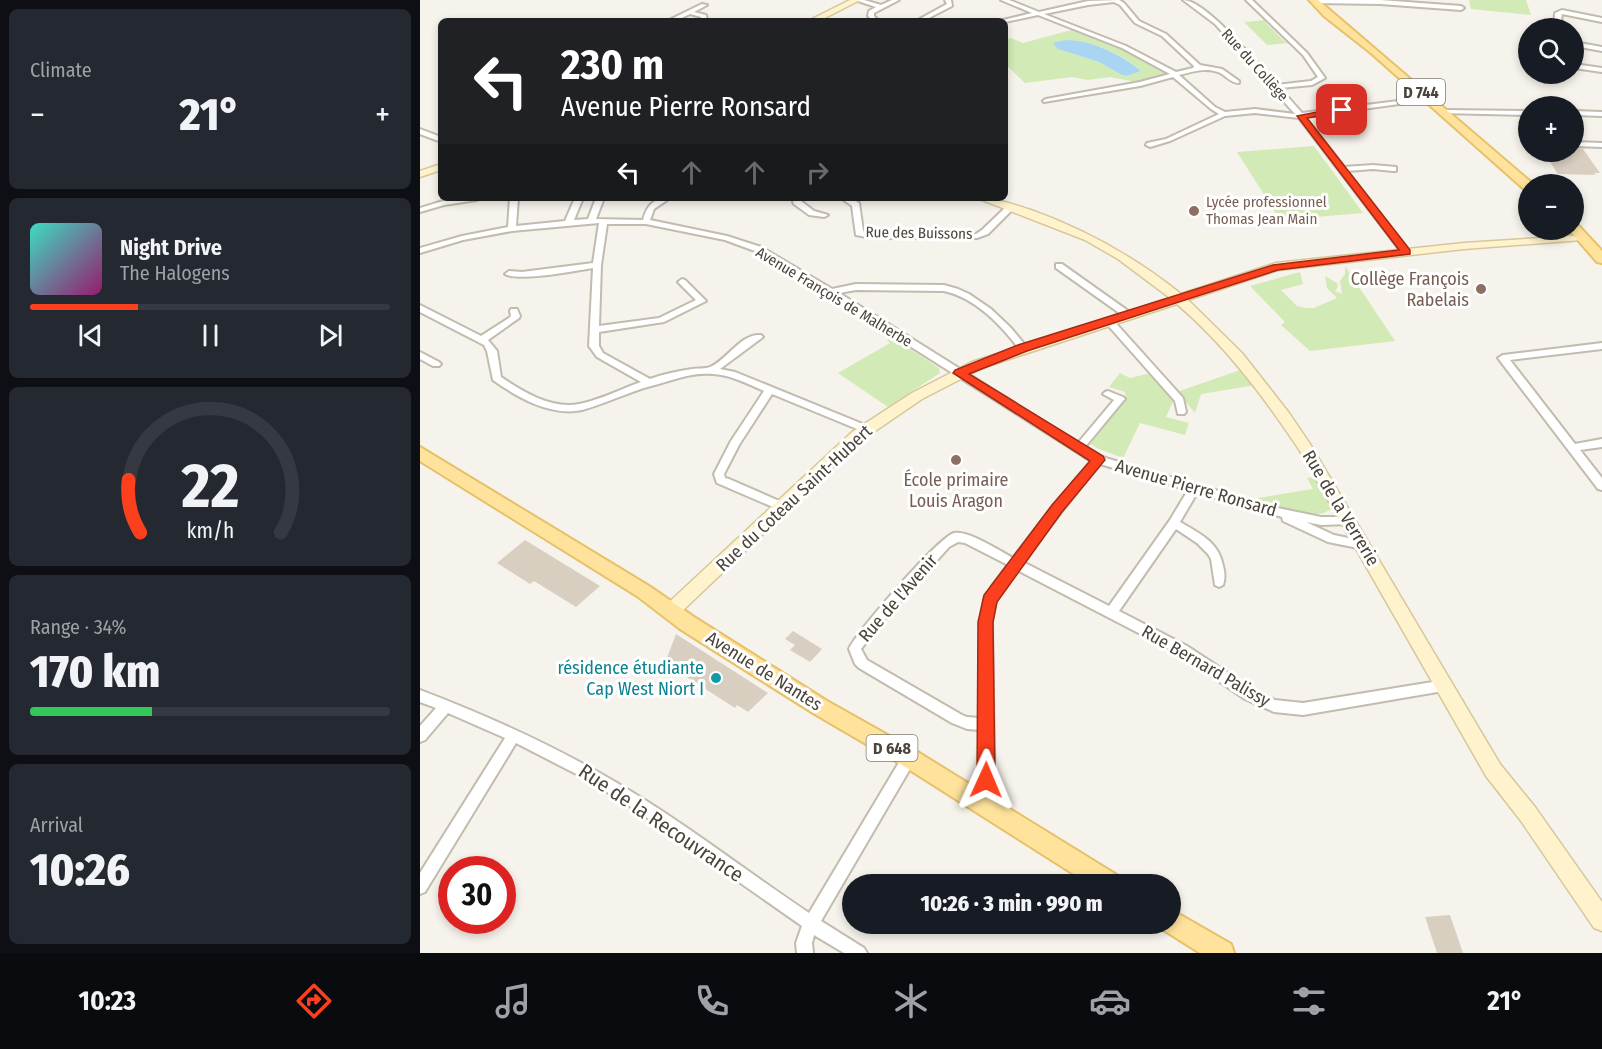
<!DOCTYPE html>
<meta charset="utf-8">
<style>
:root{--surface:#171b24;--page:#242831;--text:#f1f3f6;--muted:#9ea1a6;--line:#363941;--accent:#fc3f1d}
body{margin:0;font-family:"Fira Sans Condensed",sans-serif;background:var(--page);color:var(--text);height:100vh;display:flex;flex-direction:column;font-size:22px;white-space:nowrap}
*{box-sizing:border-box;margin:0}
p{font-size:20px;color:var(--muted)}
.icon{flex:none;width:33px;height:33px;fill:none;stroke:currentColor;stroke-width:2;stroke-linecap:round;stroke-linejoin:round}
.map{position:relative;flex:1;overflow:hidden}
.panel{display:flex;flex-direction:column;gap:9px;padding:9px;background:#0d0f14;width:420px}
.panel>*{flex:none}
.hud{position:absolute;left:18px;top:18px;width:570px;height:183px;border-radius:9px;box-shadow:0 3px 9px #0003;background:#202124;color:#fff;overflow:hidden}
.controls{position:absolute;left:1098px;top:18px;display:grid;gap:12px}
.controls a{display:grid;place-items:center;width:66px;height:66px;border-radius:50%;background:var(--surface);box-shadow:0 3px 9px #0003;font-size:30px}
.speed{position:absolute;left:18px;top:856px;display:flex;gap:12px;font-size:30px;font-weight:700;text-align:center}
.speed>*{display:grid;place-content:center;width:78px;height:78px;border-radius:50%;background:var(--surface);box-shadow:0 3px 9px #0003;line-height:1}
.speed .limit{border:9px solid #d22;background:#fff;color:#111}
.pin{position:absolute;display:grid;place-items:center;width:51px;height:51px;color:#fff;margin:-26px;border-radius:12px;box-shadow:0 3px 9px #0006}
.me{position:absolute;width:66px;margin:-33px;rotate:1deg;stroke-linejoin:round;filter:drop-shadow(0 0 4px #0008)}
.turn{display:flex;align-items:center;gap:21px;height:126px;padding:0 24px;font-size:27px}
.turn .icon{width:78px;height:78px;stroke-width:2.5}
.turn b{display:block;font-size:42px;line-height:51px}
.lanes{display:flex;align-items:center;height:57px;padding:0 24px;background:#0003;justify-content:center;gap:30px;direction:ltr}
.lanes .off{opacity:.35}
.big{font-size:45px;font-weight:800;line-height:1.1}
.panel .card{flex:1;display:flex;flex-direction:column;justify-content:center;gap:9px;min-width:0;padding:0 21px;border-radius:9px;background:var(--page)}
.panel .dial{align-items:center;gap:0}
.dial svg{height:156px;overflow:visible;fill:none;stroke:var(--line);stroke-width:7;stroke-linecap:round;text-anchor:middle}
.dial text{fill:var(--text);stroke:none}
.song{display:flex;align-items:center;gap:18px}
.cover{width:72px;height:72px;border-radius:9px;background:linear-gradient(135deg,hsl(170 70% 55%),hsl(320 70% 35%))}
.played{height:6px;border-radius:3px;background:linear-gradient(90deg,var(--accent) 30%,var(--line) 30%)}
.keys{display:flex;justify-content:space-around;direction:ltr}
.heat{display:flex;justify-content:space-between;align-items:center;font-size:33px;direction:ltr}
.charge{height:9px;border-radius:4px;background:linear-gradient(90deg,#34c759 34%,var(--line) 0)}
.trip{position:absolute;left:422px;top:874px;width:339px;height:60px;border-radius:30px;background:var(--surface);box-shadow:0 3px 9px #0003;font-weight:800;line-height:60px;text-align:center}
.menu{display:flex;height:96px;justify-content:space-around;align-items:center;background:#090b0e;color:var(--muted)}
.menu .icon{width:42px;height:42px}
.menu .on{color:var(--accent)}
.menu b{font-size:27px;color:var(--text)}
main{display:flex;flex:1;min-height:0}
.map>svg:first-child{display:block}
.green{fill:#d2eab5;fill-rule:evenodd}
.water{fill:#a9d4f2}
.building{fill:#d8cfc1}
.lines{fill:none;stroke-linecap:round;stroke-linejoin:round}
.street-casing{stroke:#c2bbae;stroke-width:4}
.secondary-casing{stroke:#d6c79b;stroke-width:3}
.primary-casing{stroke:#e6c16a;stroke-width:4}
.street{fill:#fff;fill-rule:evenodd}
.secondary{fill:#fff3cd;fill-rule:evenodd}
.primary{fill:#ffe39c;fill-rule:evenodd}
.route{fill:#fc3f1d;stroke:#a42913;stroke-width:1.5}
.education-dot{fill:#8d6e63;stroke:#fff;stroke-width:2}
.culture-dot{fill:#0f9aa8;stroke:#fff;stroke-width:2}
.labels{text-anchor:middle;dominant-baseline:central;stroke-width:6;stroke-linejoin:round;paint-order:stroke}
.far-street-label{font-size:15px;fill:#4b4439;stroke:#fff}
.far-education-label{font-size:15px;fill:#785e54;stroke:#fff;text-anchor:start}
.shield{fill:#fff;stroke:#817c74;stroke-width:1.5}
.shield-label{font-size:16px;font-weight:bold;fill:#4b4439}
.education-label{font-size:18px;fill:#785e54;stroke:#fff;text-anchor:end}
.street-label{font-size:18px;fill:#4b4439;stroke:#fff}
.culture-label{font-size:18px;fill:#0d838f;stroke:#fff;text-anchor:end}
.near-street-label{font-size:21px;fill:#4b4439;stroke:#fff}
</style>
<main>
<section class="panel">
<div class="card"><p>Climate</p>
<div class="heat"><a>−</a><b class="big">21°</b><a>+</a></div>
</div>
<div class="card">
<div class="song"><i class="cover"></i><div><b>Night Drive</b><p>The Halogens</p></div></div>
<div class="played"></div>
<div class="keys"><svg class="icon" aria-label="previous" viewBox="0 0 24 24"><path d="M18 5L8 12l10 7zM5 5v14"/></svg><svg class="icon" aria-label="pause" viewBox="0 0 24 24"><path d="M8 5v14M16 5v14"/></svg><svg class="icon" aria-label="next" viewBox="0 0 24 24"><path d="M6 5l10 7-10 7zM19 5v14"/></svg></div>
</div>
<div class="card dial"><svg viewBox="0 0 100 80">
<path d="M14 69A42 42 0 1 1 86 69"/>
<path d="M14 69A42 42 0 0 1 8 42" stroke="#fc3f1d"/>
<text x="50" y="56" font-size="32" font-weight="700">22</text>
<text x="50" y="72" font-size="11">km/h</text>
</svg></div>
<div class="card"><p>Range · 34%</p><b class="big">170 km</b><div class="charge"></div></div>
<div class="card"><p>Arrival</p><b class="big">10:26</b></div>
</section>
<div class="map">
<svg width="1182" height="953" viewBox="0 0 1182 953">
<rect width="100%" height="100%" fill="#f6f3ec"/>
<path class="green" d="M1049 0H1106L1111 15 1051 9Z
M846 20 848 21 845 22 864 41 870 43 847 45 824 22Z
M655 29 704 50 747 73 743 77 716 82 690 77 668 80 652 77 605 83 585 64V40L591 38 603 43ZM646 40C673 41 702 54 721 71L707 76 702 75 679 62 638 49Z
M894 146 943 213 860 220 817 152Z
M925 266 975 341 890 351 861 325 865 322 830 286 880 272 883 284 861 290 877 306 885 308H894L917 298 907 288 905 276 917 283 918 287 915 291 922 294 920 281 925 274Z
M472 337 519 368 520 373 468 407 418 373 470 343 467 340Z
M823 369 836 385 781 394 775 413 757 392Z
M700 373 710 378 731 373 754 399 746 417 769 423 765 435 720 423 703 458 679 449 670 444 706 399 705 392 689 387Z
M895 477 912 501 911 509C892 523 859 506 839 500L838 498 893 489 887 478Z"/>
<path class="water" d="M646 40C672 40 702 55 721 71L707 76 702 75 679 62 638 49 633 43Z"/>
<path class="building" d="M1154 148 1163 149 1180 173H1174L1176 175 1138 174 1124 153 1154 152Z
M105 540 180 586 156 607 114 581 110 584 77 563Z
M373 631 402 649 390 662 370 650 375 645 365 639Z
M256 634 348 693 328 712 317 705 315 708 245 663Z
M1030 915 1043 953H1017L1005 917Z"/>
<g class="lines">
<g class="street-casing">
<path id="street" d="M435 0H444L461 5 472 0H479L454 13V16L459 21H453L448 16 449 11 456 7Z
M525 0H531L532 6 503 21H496L527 4Z
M581 0H589L619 12 668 1 699 0 704 3 719 21 746 34 780 65 802 69 819 81V83C810 83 806 75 798 72 785 67 772 72 759 75L795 107 805 112 835 109 875 114 795 24 763 0C786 0 840 66 856 85L891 81 898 77 883 55 826 0H832L887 53 905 78 892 85 860 88 882 113 1010 97V99L1008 100 885 117 924 167 953 165 976 167V171H973L953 169 927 171 990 252 989 254H983L879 118 835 113 805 116 750 141 730 147 726 145 727 143 746 139 799 114 791 109 753 77 720 86 624 102 623 101 626 99 720 82 750 74 702 48 618 15 585 22 579 21 612 13ZM694 2 700 5 715 23 742 36 774 66 773 68 756 72 706 46 624 14 668 5Z
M895 0H960L1041 6 1044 8 1041 10 960 4 893 3 892 2Z
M282 4 287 5 274 12 286 15 287 21H281V17L270 14 255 21H247Z
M1142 10 1182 18V22L1142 14 1140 28H1134L1135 13Z
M1154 42 1182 47V51L1154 46Z
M1154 64 1182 68V72L1154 68Z
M1024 110 1108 111V115L1022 113 1021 112Z
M1154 111 1182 112V116L1154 115Z
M0 129 21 137V142L0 134Z
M1154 142 1182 143V147L1154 146Z
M41 198H61L57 200 24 205 0 212V208L23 201Z
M90 198H98L96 226 145 221 155 198H163L154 220 168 219 176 198H184L176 219 223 220C227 205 234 198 250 198L234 209 230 220 307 236 341 247 412 289 436 284 524 285 538 289 549 294 571 309 591 328 606 346 608 348 606 350H600C581 325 556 298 524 291L436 290 419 293 658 443 694 400 683 394 685 392 688 391 703 397 705 399 703 401 665 447 682 457 853 507 901 517H933L934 520 933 523 929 524 901 525 886 522 914 535 943 541 947 542 949 545 947 548 943 549 908 542 863 521 862 517 777 493 760 522C779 533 799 542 803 566 805 573 805 579 803 585L799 587 795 585 791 559 788 554 777 543 756 529 699 611 767 646 835 691 855 700 883 703 1025 680 1029 682 1031 686 1029 690 883 715 854 712 825 699 759 654 597 570 576 600 572 622 574 765 571 791 562 806 557 808 552 806 550 801 557 789 560 765V730L547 729 532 723 439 668 435 664 429 649C437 631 519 537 534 533 548 530 580 551 593 558L633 506 671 461 408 294 335 251 305 240 226 224H187L181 265 179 326 239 318 276 300 258 282 262 279 265 280 286 301 244 322 179 332V346L183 353 230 379C244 374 258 371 272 369 277 368 286 369 290 367 307 360 321 333 341 335L343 337 300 369 315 372 450 427 451 429 450 431H442L352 394 319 445 304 474 305 478 309 479 364 503 365 506 364 509 360 510 297 483 294 474 311 441 344 391C328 384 311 375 293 374 270 372 251 381 231 386 208 392 185 404 162 410 130 417 97 397 73 380L67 351 64 345 0 312V305L61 336 89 318 91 316 90 311 91 309H97L100 316 99 318 68 340 77 351 81 377C103 392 131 409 159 404 180 400 201 389 221 382L177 357 169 346 173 268C154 271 98 282 85 274L89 271 102 272 173 263 179 223 92 231 43 240 0 253V248L42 236 88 227ZM680 464 768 490 750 520 689 606 603 562 641 512ZM538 542 545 543 588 565 572 586 564 600 560 622V718L547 717 542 715 447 660 441 649 464 620 529 547Z
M375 198H383L381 201 394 211 408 215 404 217 389 215 374 204 373 202Z
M421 198H430L439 203 443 231 452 234H556L562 230 587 206H590L594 208 568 234 557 238H452L436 235 432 206Z
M636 264H642L711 313V317H705L636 268Z
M689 318 692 319 763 398 766 412 764 414H758L755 401 686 323 685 321Z
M1182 343V349L1090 360 1155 444 1182 439V447L1160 450 1182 478V490L1178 489 1078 358 1083 355Z
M0 352 19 362 21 364 19 366H13L0 359Z
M0 690C79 720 156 756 228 802 283 837 335 877 389 913L484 754 489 752 494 754 496 758 494 762 401 921 444 948 447 953H424L394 935 392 943 393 953H377L376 943 382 926 219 812 166 779 96 743 5 892 0 894V873L85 738 28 713 5 740 0 742V726L16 708 0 702Z"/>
</g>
<g class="secondary-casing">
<path id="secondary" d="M430 0H440L399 21H388Z
M21 164V170L0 177V171Z
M557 198C576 198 592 204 611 210 666 230 715 257 761 294L856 263 1044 243 1166 235V239L1162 240 1044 249 858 270 768 300 822 353 869 413 890 444 1080 764 1115 807 1182 902V931L1174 928 1101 821 1066 776 880 451C844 397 806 346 757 304L562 368 502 399 442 440 258 615 252 617 246 615 244 610 246 605 432 432 492 393 552 362 750 298 698 259 665 240Z"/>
</g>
<g class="primary-casing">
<path id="primary" d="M889 0H898L1113 184H1108V189H1104L951 53 904 16Z
M1154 224 1158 225 1182 251V263L1177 262 1150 231 1154 230Z
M0 447 229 586 274 617 407 701 496 751 700 877 704 885H671L482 765 393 713 260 629 217 596 0 461Z
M750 909 811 944 814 953H780L742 929 739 924H750Z"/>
</g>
<use href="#street" class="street"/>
<use href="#secondary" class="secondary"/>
<use href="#primary" class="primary"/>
</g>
<path class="route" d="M922 107 925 108V112L887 118 990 250V254L858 270 607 351 549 374 683 456 685 460 642 512 577 602 573 622 575 780 572 786 566 789 560 786 557 780 558 622 564 595 632 505 670 461 533 373 535 370 598 345 853 265 979 250 877 116Z"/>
<g class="education-dot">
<circle cx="774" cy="211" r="6"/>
<circle cx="1061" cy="289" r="6"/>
<circle cx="536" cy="460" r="6"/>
</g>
<circle class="culture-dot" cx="296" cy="678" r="6"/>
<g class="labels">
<g class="far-street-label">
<text transform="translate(835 65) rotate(48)">Rue du Collège</text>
<text transform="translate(499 233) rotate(1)">Rue des Buissons</text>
<text transform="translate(414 297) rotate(31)">Avenue François de Malherbe</text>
</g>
<g class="far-education-label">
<text x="786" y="202">Lycée professionnel<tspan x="786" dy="17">Thomas Jean Main</tspan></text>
</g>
<g class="shield">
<rect x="977" y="79" width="48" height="26" rx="4.5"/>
<rect x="446.5" y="735" width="51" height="26" rx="4.5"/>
</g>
<g class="shield-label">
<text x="1001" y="92">D 744</text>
<text x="472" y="748">D 648</text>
</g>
<g class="education-label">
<text x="1049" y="279">Collège François<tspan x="1049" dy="21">Rabelais</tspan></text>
<text x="536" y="480" text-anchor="middle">École primaire<tspan x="536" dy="21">Louis Aragon</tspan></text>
</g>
<g class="street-label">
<text transform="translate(776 488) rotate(16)">Avenue Pierre Ronsard</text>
<text transform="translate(374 498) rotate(-43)">Rue du Coteau Saint-Hubert</text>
<text transform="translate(921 508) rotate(59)">Rue de la Verrerie</text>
<text transform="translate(478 598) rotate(-49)">Rue de l'Avenir</text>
<text transform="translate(786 666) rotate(30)">Rue Bernard Palissy</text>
<text transform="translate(344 671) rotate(32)">Avenue de Nantes</text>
</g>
<g class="culture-label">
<text x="284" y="668">résidence étudiante<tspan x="284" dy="21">Cap West Niort I</tspan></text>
</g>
<g class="near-street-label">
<text transform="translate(241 823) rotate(34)">Rue de la Recouvrance</text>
</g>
</g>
</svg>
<div class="controls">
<a><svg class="icon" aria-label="search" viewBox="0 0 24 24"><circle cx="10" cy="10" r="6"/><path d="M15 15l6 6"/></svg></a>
<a>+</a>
<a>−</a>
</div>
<div class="speed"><div class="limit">30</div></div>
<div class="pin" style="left:922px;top:110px;background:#d93025"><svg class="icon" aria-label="arrive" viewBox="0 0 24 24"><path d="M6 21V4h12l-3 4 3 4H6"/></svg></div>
<svg class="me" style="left:566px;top:780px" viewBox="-20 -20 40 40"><path d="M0-17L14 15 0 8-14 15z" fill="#fc3f1d" stroke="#fff" stroke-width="4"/></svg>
<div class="trip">10:26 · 3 min · 990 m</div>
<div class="hud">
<div class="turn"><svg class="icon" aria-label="left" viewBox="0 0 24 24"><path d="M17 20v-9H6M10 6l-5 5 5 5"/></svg><div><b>230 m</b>Avenue Pierre Ronsard</div></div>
<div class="lanes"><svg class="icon" aria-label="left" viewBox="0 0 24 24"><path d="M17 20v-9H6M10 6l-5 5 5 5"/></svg><svg class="icon off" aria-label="ahead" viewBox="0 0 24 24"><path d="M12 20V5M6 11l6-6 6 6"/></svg><svg class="icon off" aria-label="ahead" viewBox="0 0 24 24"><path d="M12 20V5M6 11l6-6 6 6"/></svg><svg class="icon off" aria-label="right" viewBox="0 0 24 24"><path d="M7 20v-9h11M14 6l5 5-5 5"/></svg></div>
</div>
</div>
</main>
<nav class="menu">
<b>10:23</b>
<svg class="icon on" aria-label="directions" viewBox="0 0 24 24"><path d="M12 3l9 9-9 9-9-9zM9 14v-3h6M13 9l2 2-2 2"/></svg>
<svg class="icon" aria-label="music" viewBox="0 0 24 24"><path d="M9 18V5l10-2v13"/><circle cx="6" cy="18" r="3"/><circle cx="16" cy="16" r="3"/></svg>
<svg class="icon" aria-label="phone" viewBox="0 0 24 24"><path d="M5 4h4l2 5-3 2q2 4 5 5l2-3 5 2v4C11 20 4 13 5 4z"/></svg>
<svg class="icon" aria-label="climate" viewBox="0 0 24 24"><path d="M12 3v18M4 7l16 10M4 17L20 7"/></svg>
<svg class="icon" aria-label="car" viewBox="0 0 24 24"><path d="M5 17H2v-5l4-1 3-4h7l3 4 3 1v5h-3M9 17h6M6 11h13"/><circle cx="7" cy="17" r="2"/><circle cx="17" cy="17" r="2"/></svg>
<svg class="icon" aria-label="filters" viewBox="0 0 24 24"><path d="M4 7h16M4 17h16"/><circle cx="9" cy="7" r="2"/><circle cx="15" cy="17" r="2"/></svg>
<b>21°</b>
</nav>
